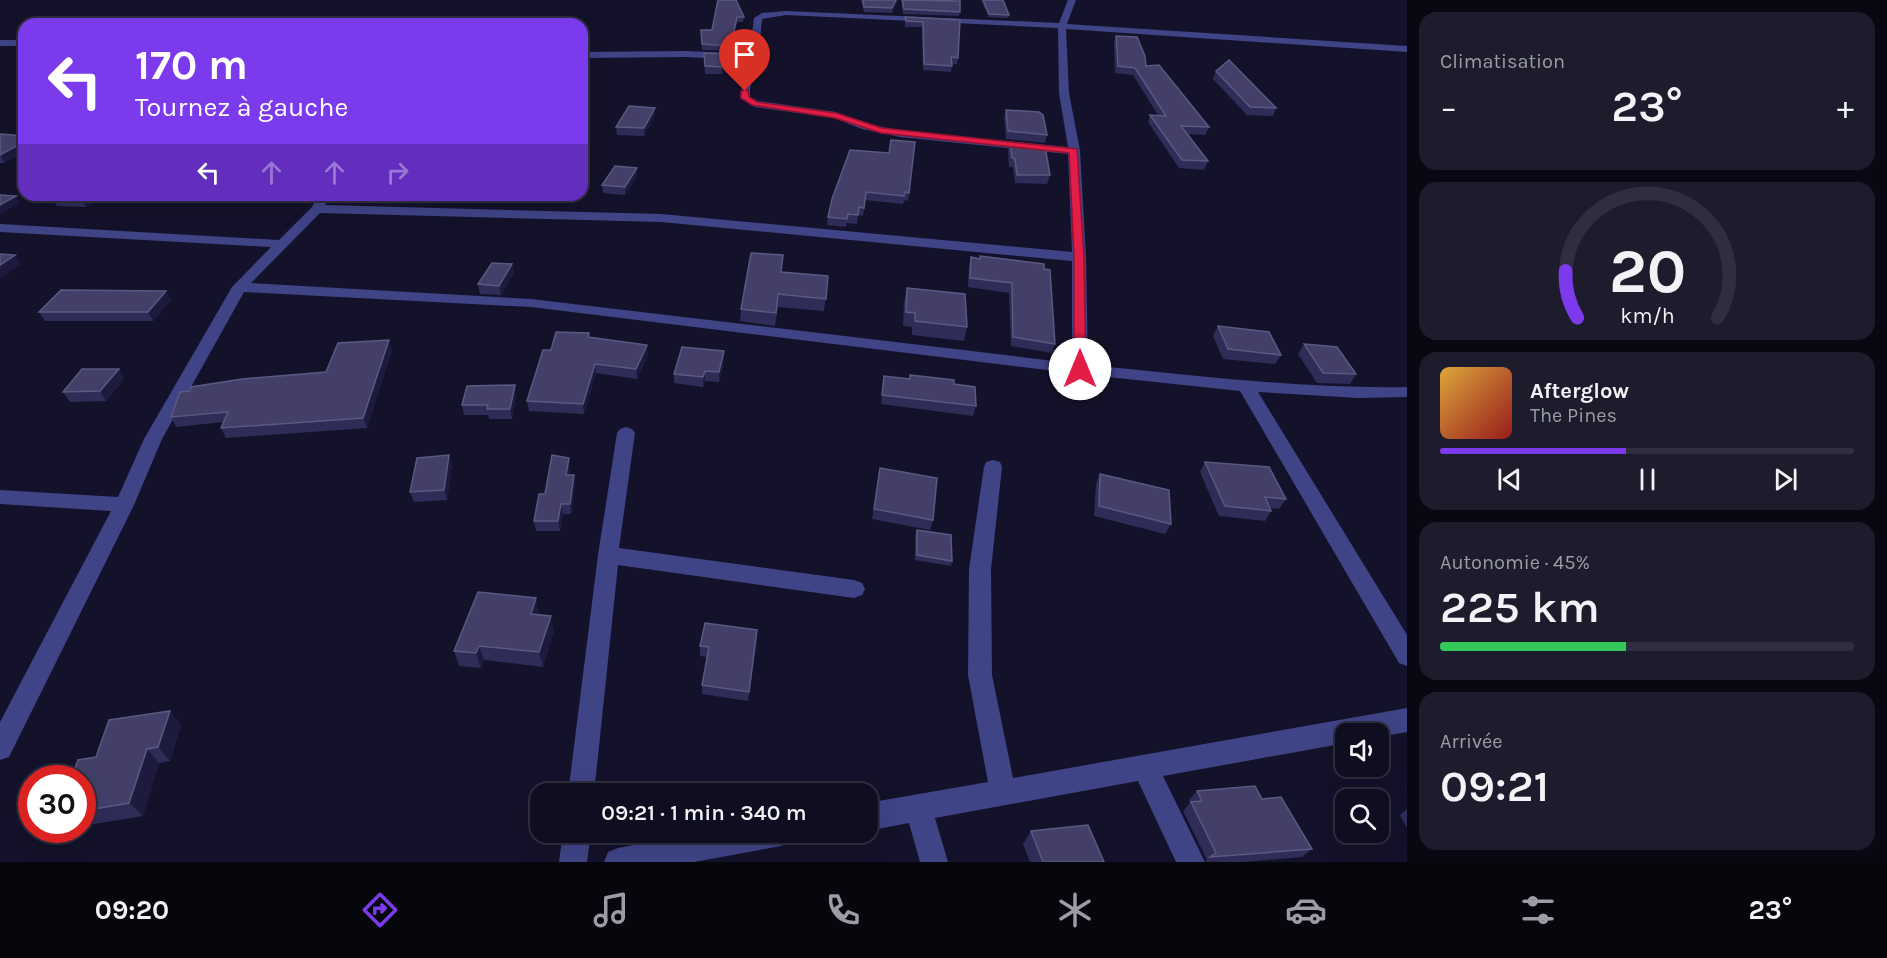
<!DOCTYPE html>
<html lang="fr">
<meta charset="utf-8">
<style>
:root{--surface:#0f0e20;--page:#1d1c2d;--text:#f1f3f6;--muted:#9b9ca5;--line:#2f2e3e;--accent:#7c3aed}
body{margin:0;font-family:Karla,sans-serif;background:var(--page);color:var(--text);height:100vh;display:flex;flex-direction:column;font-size:22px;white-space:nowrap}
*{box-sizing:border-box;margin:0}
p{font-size:20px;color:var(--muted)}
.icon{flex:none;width:33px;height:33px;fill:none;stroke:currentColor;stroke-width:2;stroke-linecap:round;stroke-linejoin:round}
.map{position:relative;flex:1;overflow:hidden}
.details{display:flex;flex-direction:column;gap:12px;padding:12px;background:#080812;width:480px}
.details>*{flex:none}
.top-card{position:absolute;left:18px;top:18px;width:570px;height:183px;border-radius:18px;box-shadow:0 6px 24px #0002,0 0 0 2px var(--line);background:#7c3aed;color:#fff;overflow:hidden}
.controls{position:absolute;left:1335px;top:723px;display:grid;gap:12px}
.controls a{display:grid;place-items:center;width:54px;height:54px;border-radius:12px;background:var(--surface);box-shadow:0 6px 24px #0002,0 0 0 2px var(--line);font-size:30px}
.speed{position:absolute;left:18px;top:765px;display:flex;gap:12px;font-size:30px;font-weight:700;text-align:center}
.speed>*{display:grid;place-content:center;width:78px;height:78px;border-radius:50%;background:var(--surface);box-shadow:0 6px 24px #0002,0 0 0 2px var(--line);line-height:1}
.speed .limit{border:9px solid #d22;background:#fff;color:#111}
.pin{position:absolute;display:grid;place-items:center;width:51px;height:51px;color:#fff;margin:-62px -26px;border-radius:50% 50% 50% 0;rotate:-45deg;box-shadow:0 0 6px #0007}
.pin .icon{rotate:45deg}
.me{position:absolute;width:66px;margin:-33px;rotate:0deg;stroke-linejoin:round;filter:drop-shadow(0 0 4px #0008)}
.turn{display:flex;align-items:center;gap:21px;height:126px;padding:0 18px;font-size:27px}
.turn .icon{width:78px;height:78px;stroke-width:2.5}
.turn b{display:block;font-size:42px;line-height:51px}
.lanes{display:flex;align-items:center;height:57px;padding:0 18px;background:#0003;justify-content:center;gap:30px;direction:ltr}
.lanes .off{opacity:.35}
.big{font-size:45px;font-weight:600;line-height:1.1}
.details .card{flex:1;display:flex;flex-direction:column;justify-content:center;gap:9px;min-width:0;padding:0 21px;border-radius:18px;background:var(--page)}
.details .dial{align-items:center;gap:0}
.dial svg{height:156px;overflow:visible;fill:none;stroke:var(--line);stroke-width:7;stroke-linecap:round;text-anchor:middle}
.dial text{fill:var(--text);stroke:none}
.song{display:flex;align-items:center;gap:18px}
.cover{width:72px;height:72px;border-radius:9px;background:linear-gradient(135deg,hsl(40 70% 55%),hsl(0 70% 35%))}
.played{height:6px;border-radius:3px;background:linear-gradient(90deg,var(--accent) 45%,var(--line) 45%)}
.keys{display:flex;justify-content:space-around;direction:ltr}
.heat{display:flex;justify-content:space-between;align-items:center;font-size:33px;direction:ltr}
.charge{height:9px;border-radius:4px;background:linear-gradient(90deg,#34c759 45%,var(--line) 0)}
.trip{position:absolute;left:530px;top:783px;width:348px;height:60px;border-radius:18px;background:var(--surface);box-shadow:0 6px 24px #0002,0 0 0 2px var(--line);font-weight:600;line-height:60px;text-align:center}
.dock{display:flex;height:96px;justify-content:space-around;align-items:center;background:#06060d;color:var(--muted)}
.dock .icon{width:42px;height:42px}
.dock .active{color:var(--accent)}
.dock b{font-size:27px;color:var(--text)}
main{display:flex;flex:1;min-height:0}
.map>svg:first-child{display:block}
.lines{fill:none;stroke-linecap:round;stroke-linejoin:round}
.minor{fill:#3f4487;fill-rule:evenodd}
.wall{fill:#302c58}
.shaded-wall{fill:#1d1a3e}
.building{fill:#433f69;stroke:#5b5881;stroke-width:1.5}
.route{fill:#e11d48;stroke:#92132f;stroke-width:1.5}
</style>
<main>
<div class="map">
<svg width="1407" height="862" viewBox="0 0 1407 862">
<rect width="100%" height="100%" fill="#14122a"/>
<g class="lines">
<path class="minor" d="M1068 0H1076L1067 24 1407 46V52L1066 29 1069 93 1080 151 1086 257 1088 365C1194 375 1300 389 1407 387V397L1358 398 1258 392 1407 635V666L1399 663 1240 391 1080 374 531 307 244 292 162 439 134 505 9 757 0 760V722L111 511 0 504V490L118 497 144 439 232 287 271 247 0 232V224L279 240 312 207 318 195H330L325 205 661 214 1072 252 1068 154 900 137 862 129 834 118 755 107 740 98 747 60 686 57 582 58V52L686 51 749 54 754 18 762 13 786 11 1059 23ZM786 15 1058 28 1059 93 1068 147 900 131 869 124 836 112 758 101 750 97V90L760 42 762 19ZM320 213 661 222 1072 261V363L531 299 251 283Z
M0 40H24V46H0Z
M626 427 632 429 635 433 619 548 854 580 862 583 865 589 862 595 854 598 618 565 594 794H568L598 555 617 433 620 429Z
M993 460 1000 462 1002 467 991 569 992 675 1013 778 1407 708V732L1378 737V734H1346V743L1163 776 1205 862H1176L1138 781 935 818 948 862H920L909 823 867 831V803L988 782 968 675 969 569 984 467 986 462Z
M563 832H591L587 862H559Z
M702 832H795L791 842 781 846 694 862H604L608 852 618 848Z"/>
</g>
<path class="wall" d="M718 0 744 17 743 22H737L730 51 702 50 701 30H712Z
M861 0H898L892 13 864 12Z
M902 0 960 12 959 16 903 14 902 5Z
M981 0H1003L1009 15 1008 18 989 17Z
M905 17 960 20 958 58 957 64H952L951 72 923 70 922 27H905Z
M1116 36 1146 66 1209 127 1205 135 1187 134 1208 161 1204 170 1179 168 1148 122 1150 115H1158L1133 75 1115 73 1114 42Z
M704 53 727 61 722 74H705Z
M1216 71 1276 108 1273 116 1247 115 1213 79Z
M655 108V115L644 136 617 135 616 127Z
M1006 110 1047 135 1045 143 1006 139 1004 117Z
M0 134 5 163H0Z
M1010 142 1050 175 1047 184 1015 183 1013 167H1009L1008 150Z
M850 150 909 193 908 201 904 200 903 204 865 200 863 216 858 215 857 224 847 223 846 227 827 225 828 217Z
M637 176 625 195 603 193 602 185Z
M55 195H102L86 207 57 206 52 197Z
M980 256 1044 269 1055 344 1052 353 1011 346 1009 293 968 287 969 266 971 257 980 258Z
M512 264 514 273 501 295 480 294 478 284Z
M782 272 828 276 824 311 778 307 775 326 740 321 741 309Z
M907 288 967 327 964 341 912 335V327L903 326 904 302Z
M171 300 153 321H45L39 312Z
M1218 326 1281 355 1275 364 1223 359 1213 336Z
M589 337 648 355 637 379 596 373 584 414 529 411 527 401 551 350Z
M1304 344 1356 374 1350 384 1317 383 1298 354Z
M392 350 367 428 226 438 221 428 224 422 176 427 171 417 190 391 326 372Z
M724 351V361L719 382 705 381 703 387 674 383V374Z
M119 369 124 379 106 401 70 402 63 392Z
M910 375 954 384 976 406 973 416 881 404 884 376 909 379Z
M515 385 516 395 512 419H489L488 415H464L462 405Z
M449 455 452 465 447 500 414 502 410 492Z
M1205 462 1286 499 1279 509 1270 508 1271 511 1265 521 1219 516 1200 472Z
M570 468 569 475 575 485 571 514H563L560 531H536L534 521 545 494Z
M880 468 933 520 930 530 872 519Z
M1100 474 1171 524 1165 534 1094 516 1096 484Z
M917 530 952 561 951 566 915 560V535Z
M539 613V615L554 631 543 667 484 660 481 668 459 666 454 651Z
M757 630 748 701 702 694V685L707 657 700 656V646Z
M181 725 170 761 159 763 143 816 82 826V778Z
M1197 791 1262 799 1312 849 1302 857 1244 862H1205L1207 860 1183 811 1190 803 1189 800Z
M1407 809V828L1400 815Z
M1031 831 1104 862H1030L1023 844Z"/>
<path class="shaded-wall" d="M896 0H898L892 13V8Z
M737 17V22L730 51 731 46Z
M727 54V61L722 74V67Z
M655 108V115L644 136V128Z
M24 142V153L5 163 0 155Z
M637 168V176L625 195V187Z
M86 195H102L86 207 81 198Z
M390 195H441L440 199 387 204 385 196Z
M16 196 20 203 0 214V205Z
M15 255 21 264 0 279V265Z
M512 264 514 273 501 295 499 286Z
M166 291 171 300 153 321 148 312Z
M389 340 392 350 367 428 363 418Z
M647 345 648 355 637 379 636 369Z
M724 351V361L719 382V372Z
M595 364 596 373 584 414 583 404Z
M119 369 124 379 106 401 100 391Z
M705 371V381L703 387V377Z
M515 385 516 395 512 419 510 409Z
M449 455 452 465 447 500 444 490Z
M569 458 570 468 568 486 566 475Z
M574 475 575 485 571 514 570 504Z
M561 504 563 514 560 531 558 521Z
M536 598 539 613 534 628 531 614Z
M551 616 554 631 543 667 539 652Z
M757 630V640L748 701 749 692Z
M479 646 484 660 481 668 476 653Z
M170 711 181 725 170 761 158 747Z
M147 749 159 763 143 816 129 803Z"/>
<path class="building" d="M718 0H736L744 17H737L731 46 702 44 701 30H712Z
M863 0H896L892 8 864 7Z
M902 0 960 1V12L904 9Z
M983 0H1003L1009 15 989 14Z
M905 17 960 20 958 58 951 57 952 66 924 64 923 22 906 21Z
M1116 36 1137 37 1145 56 1146 66 1159 65 1209 127 1181 126 1208 161 1182 160 1150 115 1166 116 1135 68 1118 66Z
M704 53 727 54 722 67 705 66Z
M1229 60 1276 108 1250 107 1216 71Z
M629 106 655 108 644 128 616 127Z
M1006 110 1039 112 1043 115 1047 135 1008 131Z
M0 134 24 136V142L0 155Z
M891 140 915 142 909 193 905 192 904 196 866 192 864 208 859 207 858 215 848 214 847 219 828 217 832 199 850 150 889 153Z
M1010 142 1045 146 1050 175H1017L1015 159 1012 158Z
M615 166 637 168 625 187 602 185Z
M0 195 16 196 0 205Z
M55 195H86L81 198 52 197Z
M751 253 783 255 781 272 828 276 826 299 778 294 776 313 741 309Z
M0 254 15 255 0 265Z
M980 256 1044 264V269L1050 270 1055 344 1013 337 1012 283 970 278 971 257 980 259Z
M492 263 512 264 499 286 478 284Z
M907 288 965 294 967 327 915 321V313L906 312Z
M61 290 166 291 148 312H39Z
M1218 326 1269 332 1281 355 1228 349Z
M556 332 589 333 588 337 647 345 636 369 595 364 583 404 527 401 543 350H551Z
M389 340 363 418 221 428 228 412 171 417 180 392 190 391 191 387 242 379 326 372 338 343Z
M1304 344 1337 347 1356 374 1323 373Z
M682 347 724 351 719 372 705 371 703 377 674 374Z
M82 369H119L100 391 63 392Z
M910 375 954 380V384L975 387 976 406 882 395 884 376 910 379Z
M515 385 510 409H487L488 405H462L467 386Z
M449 455 444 490 410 492 417 458Z
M552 455 569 458 566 475H574L570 504H561L558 521H534L539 494H545Z
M1205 462 1269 467 1286 499 1265 497 1271 511 1225 506Z
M880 468 937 478 933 520 874 509Z
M1100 474 1169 490 1171 524 1099 506Z
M917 530 951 535 952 561 917 555Z
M478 592 536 598 531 614 551 616 539 652 479 646 476 653 454 651Z
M705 623 757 630 749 692 702 685 709 647 700 646Z
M170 711 158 747 147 749 129 803 82 811V778H71L78 760 96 757 109 720Z
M1255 786 1262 799 1281 797 1312 849 1210 857 1216 853 1191 802 1202 801 1197 791Z
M1088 825 1104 862H1043L1031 831Z"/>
<path class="route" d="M745 89 748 91 749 97 757 102 836 113 882 128 1077 149 1084 256 1086 369 1084 372 1080 373 1074 369V256L1069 153 881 133 835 118 752 105 741 98V91Z"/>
</svg>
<div class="controls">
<a><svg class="icon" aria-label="sound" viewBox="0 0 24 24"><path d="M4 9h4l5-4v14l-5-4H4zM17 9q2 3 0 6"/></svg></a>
<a><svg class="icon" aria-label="search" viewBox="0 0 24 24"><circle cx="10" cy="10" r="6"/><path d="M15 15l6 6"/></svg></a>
</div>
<div class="speed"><div class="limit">30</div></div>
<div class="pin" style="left:745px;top:91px;background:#d93025"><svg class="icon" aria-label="arrive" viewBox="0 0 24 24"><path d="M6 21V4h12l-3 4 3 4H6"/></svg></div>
<svg class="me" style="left:1080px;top:369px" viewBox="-20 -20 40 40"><circle r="19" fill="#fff"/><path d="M0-13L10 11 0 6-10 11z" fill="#e11d48"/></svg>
<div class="trip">09:21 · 1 min · 340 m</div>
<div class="top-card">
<div class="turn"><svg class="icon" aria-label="left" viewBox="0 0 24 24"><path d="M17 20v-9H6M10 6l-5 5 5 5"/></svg><div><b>170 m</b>Tournez à gauche</div></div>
<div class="lanes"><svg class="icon" aria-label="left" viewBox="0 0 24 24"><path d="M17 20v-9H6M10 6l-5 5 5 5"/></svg><svg class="icon off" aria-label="ahead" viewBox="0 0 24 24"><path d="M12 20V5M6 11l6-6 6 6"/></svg><svg class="icon off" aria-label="ahead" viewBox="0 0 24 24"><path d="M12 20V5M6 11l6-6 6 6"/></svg><svg class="icon off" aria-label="right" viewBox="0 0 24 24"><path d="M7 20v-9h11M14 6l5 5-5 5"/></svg></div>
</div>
</div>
<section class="details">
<div class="card"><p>Climatisation</p>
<div class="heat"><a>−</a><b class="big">23°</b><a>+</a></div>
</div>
<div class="card dial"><svg viewBox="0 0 100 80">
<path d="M14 69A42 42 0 1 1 86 69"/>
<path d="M14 69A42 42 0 0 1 8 45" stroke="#7c3aed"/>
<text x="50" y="56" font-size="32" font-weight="700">20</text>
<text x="50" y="72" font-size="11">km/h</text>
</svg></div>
<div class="card">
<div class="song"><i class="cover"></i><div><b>Afterglow</b><p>The Pines</p></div></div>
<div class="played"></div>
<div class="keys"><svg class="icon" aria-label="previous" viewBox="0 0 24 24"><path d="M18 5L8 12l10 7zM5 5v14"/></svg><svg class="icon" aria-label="pause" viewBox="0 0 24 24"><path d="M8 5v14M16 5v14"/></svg><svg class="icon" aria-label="next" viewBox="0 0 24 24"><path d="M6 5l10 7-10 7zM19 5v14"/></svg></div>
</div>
<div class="card"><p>Autonomie · 45%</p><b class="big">225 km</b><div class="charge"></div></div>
<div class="card"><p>Arrivée</p><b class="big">09:21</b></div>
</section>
</main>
<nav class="dock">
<b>09:20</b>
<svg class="icon active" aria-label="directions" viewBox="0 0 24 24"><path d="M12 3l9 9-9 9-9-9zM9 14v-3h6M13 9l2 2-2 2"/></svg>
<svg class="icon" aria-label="music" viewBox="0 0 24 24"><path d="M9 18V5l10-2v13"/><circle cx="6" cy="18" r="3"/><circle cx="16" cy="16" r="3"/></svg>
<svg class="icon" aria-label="phone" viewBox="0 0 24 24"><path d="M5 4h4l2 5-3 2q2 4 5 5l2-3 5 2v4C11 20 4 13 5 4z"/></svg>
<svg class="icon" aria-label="climate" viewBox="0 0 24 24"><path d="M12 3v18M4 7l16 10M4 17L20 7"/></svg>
<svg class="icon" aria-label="car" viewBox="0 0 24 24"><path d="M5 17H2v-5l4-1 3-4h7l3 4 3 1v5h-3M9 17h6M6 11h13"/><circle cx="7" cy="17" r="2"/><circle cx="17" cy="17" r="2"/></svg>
<svg class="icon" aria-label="filters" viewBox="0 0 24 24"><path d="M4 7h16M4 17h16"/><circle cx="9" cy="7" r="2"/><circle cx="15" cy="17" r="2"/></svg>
<b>23°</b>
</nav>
